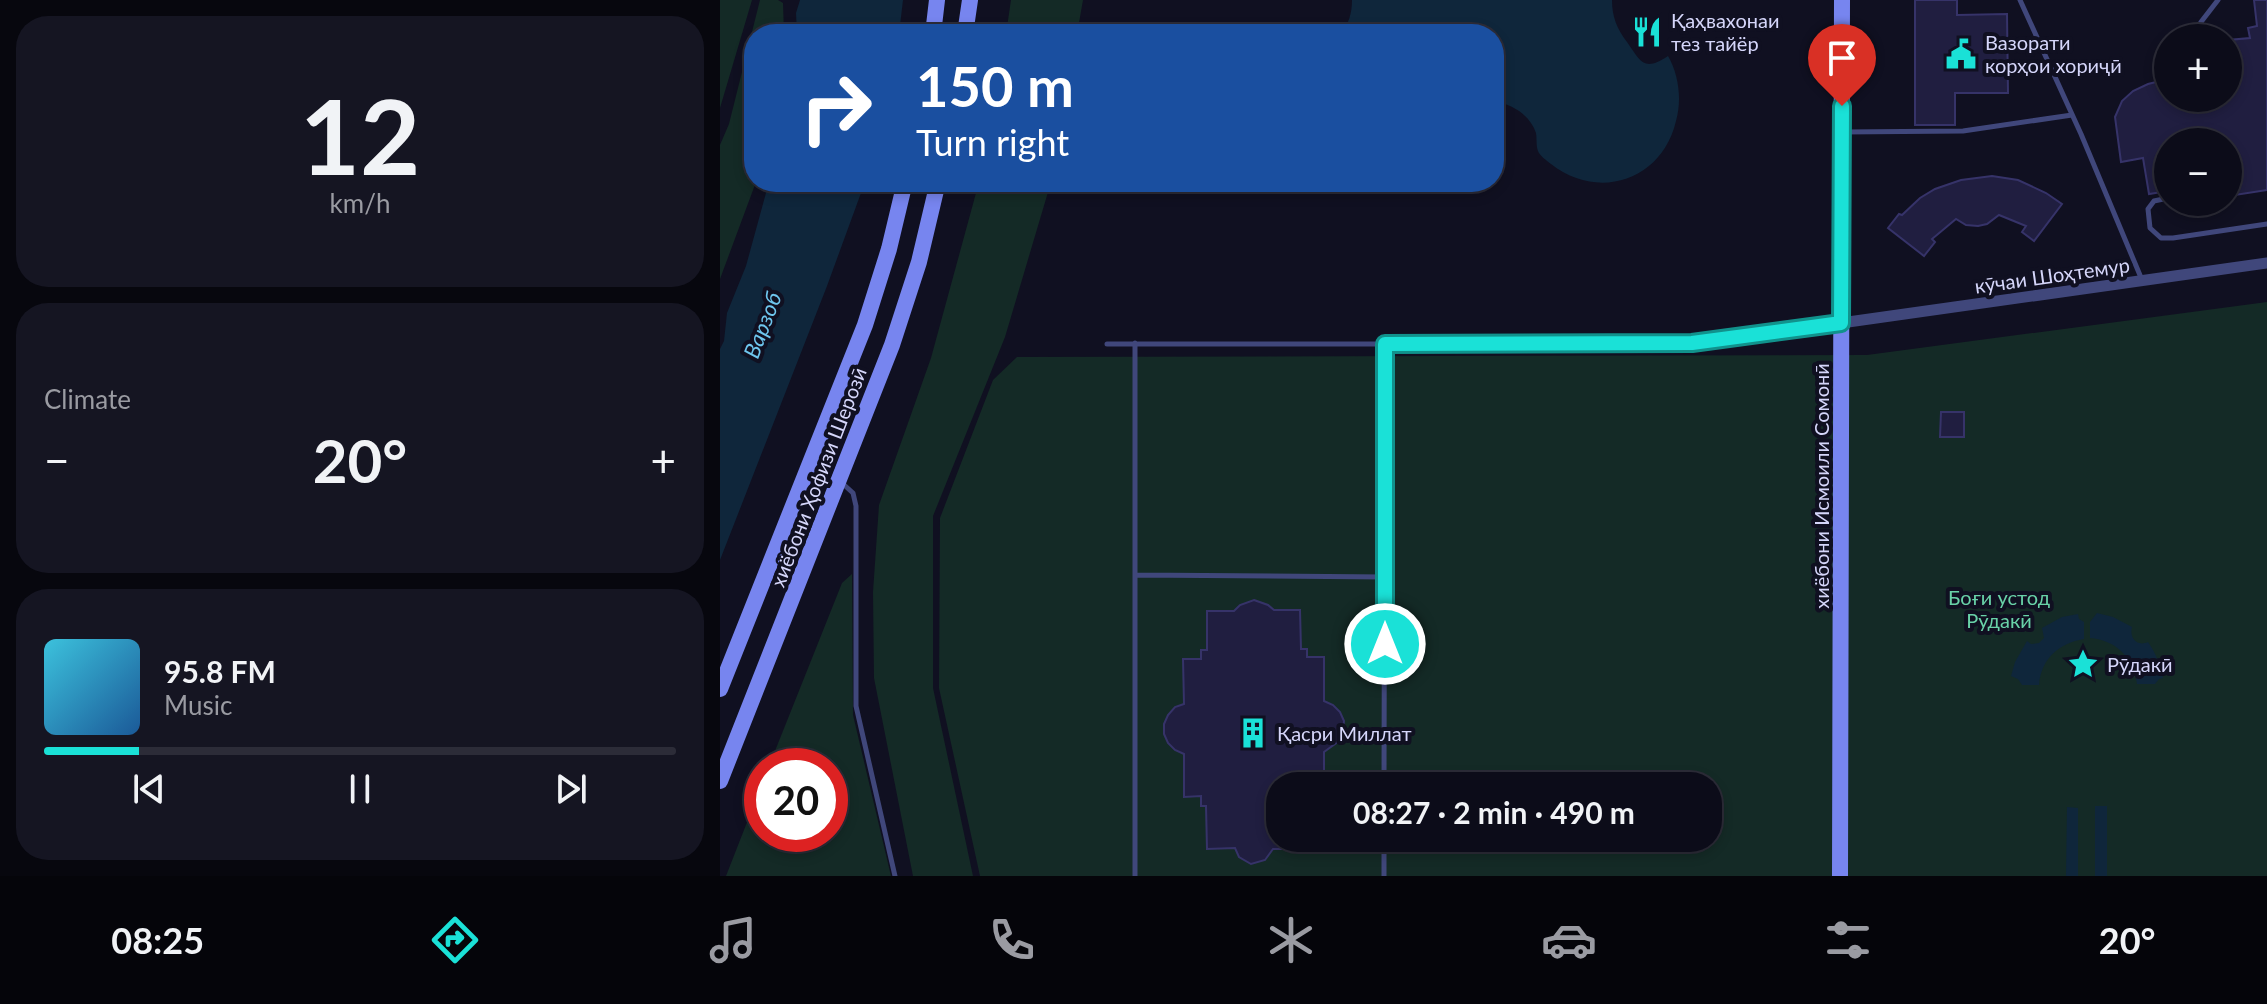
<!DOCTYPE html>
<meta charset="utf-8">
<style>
:root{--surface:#0c0c19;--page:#151522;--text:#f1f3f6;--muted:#9a9ba2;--line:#2c2c38;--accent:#1ae1d7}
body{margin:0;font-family:Lato,sans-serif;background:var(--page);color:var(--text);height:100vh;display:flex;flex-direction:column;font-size:30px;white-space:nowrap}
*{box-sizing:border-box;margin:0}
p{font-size:26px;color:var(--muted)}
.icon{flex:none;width:44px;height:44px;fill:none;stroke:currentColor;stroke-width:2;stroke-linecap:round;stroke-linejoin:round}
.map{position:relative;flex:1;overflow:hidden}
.sheet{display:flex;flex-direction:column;gap:16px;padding:16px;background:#07070e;width:720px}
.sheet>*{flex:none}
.hud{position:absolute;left:24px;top:24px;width:760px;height:168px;border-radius:32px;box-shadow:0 4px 12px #0003,0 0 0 2px var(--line);background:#1a4fa0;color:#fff;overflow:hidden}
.tools{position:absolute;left:1434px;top:24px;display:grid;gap:16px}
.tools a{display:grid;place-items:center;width:88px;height:88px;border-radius:50%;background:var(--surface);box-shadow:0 4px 12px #0003,0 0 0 2px var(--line);font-size:40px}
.speed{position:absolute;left:24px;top:748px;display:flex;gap:16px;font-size:40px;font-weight:700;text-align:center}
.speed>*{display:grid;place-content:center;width:104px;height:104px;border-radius:50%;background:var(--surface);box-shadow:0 4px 12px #0003,0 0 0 2px var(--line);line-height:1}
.speed .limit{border:12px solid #d22;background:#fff;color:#111}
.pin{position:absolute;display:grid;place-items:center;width:68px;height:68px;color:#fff;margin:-82px -34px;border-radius:50% 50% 50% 0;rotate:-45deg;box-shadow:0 0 8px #0007}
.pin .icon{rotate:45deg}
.me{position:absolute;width:88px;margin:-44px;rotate:0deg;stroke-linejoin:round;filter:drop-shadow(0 0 6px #0008)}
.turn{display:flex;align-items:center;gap:28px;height:168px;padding:0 40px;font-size:36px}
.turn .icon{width:104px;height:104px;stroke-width:2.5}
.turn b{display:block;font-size:56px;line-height:68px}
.big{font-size:60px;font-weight:700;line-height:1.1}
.sheet .tile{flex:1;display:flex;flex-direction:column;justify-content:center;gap:12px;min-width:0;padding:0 28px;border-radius:32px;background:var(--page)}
.sheet .dial{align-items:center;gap:0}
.dial b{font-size:104px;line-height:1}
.song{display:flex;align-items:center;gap:24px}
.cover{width:96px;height:96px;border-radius:12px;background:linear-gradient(135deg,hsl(190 70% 55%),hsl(210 70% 35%))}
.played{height:8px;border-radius:4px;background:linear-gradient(90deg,var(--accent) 15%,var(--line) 15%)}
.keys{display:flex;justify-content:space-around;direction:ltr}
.heat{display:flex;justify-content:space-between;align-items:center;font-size:44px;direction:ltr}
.trip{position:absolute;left:546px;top:772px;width:456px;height:80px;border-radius:32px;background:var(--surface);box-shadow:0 4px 12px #0003,0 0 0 2px var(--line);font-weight:700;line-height:80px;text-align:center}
.tabs{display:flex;height:128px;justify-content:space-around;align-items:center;background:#05050a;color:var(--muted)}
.tabs .icon{width:56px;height:56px}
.tabs .active{color:var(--accent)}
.tabs b{font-size:36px;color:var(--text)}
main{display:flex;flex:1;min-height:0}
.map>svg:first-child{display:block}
.green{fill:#142a26;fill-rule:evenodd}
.water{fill:#0f263b}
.building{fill:#201e40;stroke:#363369;stroke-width:2}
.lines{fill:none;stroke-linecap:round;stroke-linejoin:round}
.lane{stroke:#40477b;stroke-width:5}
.street{stroke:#40477b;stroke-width:11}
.secondary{stroke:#7785ef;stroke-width:16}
.route-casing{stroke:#11928c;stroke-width:20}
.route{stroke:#1ae1d7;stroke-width:14}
.labels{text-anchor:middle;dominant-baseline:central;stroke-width:8;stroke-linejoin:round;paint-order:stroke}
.poi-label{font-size:20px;fill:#d5d6fa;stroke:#101021;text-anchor:start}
.street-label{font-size:20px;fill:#d5d6fa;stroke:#101021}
.park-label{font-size:20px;fill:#69d2a8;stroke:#101021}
.water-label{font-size:22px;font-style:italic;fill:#6ec6ee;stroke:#101021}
</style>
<main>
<section class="sheet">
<div class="tile dial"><b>12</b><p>km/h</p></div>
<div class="tile"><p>Climate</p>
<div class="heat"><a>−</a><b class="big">20°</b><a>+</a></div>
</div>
<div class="tile">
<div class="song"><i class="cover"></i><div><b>95.8 FM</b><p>Music</p></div></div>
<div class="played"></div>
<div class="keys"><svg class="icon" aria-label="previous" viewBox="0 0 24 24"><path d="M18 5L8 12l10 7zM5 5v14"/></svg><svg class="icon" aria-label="pause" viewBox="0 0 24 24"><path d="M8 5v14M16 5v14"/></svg><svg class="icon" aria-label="next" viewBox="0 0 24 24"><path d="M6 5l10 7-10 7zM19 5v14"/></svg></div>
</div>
</section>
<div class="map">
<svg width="1547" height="876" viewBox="0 0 1547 876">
<rect width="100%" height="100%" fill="#101021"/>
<path class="green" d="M0 0H32L0 108Z
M40 0H58L63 3 64 34H34V182H36L0 279V145L9 124Z
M291 0H363L357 34H286Z
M259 182H331L285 337 213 516V688L253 876H193L154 678 153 592 159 505 211 358Z
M1547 302V876H260L219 688 220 518 273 380 297 357 1147 355ZM560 786H988V838H560Z
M132 574 133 715 171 876H6L42 784V834H110V766H49L122 583Z"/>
<path class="water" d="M80 0H183L179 34H77L76 13Z
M632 0H892C892 17 897 29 907 42 920 60 923 73 948 56 959 75 962 100 956 121 942 181 878 201 831 164 827 161 819 155 818 151 816 146 817 139 816 133 810 115 792 104 774 101V34H620C629 24 632 13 632 0Z
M49 182H145L107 286 0 560V349L4 341 7 313 26 266Z
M1377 613 1393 617 1412 627C1409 638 1417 647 1428 642 1436 653 1440 665 1443 678L1439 679 1435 684H1417C1414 658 1396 640 1370 638V622Z
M1358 614 1359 619 1364 622V639C1339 643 1321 659 1319 685H1302L1298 679 1291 676 1295 662 1307 641 1311 644 1319 643 1324 638 1322 628 1342 617Z
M1375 806H1387V876H1375Z
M1347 807 1358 808V876H1346Z"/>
<path class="building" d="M1195 0H1237V15L1287 14 1288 93H1235V125H1195Z
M1534 0H1547V190L1515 195 1519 188 1513 180 1508 181V142H1448V191L1429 194 1423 158 1401 162 1395 117 1402 101 1413 91 1428 84 1448 79V98H1508V40L1530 38 1528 28 1537 26Z
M1272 176 1298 180 1326 193 1342 204 1314 241 1302 232 1306 226 1279 215 1267 224 1258 226 1246 225 1236 219 1212 239 1215 242 1204 256 1168 228 1179 214 1182 215 1200 198 1215 189 1241 180Z
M1221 412H1244V437H1220Z
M534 600 548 605 554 610H580L581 649H587V657H604V701L613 705 620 712 624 721 623 731 619 741 604 752V786H560V838H578L579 849H553L545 860 531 864 519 857 515 848 487 849 486 806H481V796L464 797V754L455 750 448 743 444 734V724L448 715 455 707 464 704 463 659H481V650H487V611H514L520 605Z"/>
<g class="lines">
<path class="lane" d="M1300 0 1361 134 1422 280
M1481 22 1498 0
M1123 132 1243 131 1352 115
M1508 189 1514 188
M1448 198 1434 201 1428 209 1430 228 1441 238H1453L1547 224
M387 344H958L1117 324
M122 483 133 493 136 506V706L175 876
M416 575 665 577
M664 786 665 344
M415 876V343
M664 876V838"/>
<path class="street" d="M1121 323 1547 263"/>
<path class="secondary" d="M213 34 217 0
M245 34 250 0
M0 689 145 325 169 249 185 182
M0 781 172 345 199 262 218 182
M1120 876 1122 0"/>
</g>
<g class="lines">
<g class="route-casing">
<path id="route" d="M665 644V344L972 343 1121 323 1122 106"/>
</g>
<use href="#route" class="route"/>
</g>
<defs>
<g id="restaurant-bare" transform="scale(2.4)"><path d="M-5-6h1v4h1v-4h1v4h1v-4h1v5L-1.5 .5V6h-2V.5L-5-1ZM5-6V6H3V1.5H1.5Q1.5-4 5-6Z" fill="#1ae1d7" stroke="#101021" stroke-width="2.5" paint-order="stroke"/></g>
<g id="civic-bare" transform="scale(2.4)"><path d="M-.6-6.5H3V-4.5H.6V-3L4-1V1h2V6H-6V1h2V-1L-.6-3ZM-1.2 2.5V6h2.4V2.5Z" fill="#1ae1d7" stroke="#101021" stroke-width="2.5" paint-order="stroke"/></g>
<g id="sight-bare" transform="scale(2.4)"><path d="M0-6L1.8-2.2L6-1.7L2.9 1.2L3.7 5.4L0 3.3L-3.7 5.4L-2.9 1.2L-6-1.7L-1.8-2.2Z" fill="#1ae1d7" stroke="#101021" stroke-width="2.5" paint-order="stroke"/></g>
<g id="building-bare" transform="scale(2.4)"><path d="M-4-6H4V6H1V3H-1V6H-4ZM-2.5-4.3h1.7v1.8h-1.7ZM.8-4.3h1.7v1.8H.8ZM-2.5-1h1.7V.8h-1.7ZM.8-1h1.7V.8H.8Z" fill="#1ae1d7" stroke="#101021" stroke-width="2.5" paint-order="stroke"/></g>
</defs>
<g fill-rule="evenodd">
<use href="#restaurant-bare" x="927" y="32"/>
<use href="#civic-bare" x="1241" y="54"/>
<use href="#sight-bare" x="1363" y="664"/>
<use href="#building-bare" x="533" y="733"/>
</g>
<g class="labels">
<g class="poi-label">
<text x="951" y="20">Қаҳвахонаи<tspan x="951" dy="23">тез тайёр</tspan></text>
<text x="1265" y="42">Вазорати<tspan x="1265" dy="23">корҳои хориҷӣ</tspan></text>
<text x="1387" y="664">Рӯдакӣ</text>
<text x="557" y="733">Қасри Миллат</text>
</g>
<g class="street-label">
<text transform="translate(1332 275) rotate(-8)">кӯчаи Шоҳтемур</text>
<text transform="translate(98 477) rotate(-69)">хиёбони Ҳофизи Шерозӣ</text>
<text transform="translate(1101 486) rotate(-90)">хиёбони Исмоили Сомонӣ</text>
</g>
<g class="park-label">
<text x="1279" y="597">Боғи устод<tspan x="1279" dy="23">Рӯдакӣ</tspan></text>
</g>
<g class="water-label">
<text transform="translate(42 325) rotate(-69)">Варзоб</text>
</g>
</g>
</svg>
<div class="tools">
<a>+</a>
<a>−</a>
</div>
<div class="speed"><div class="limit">20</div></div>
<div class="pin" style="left:1122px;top:106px;background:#d93025"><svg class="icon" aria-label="arrive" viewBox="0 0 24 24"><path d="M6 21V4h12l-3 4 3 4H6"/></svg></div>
<svg class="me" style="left:665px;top:644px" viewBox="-20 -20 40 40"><circle r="17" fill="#1ae1d7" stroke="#fff" stroke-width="3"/><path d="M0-11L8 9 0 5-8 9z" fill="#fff"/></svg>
<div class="trip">08:27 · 2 min · 490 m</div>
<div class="hud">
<div class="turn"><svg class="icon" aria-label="right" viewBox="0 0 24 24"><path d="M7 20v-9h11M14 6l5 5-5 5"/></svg><div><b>150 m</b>Turn right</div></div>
</div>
</div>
</main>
<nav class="tabs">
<b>08:25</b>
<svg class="icon active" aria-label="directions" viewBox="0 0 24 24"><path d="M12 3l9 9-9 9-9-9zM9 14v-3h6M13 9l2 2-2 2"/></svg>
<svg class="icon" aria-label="music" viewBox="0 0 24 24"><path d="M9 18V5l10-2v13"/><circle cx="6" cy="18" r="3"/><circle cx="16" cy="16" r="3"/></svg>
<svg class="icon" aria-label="phone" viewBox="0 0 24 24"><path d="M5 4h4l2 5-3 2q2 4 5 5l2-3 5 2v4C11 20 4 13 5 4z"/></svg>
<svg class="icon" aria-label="climate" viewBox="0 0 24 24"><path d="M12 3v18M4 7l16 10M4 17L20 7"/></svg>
<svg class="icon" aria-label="car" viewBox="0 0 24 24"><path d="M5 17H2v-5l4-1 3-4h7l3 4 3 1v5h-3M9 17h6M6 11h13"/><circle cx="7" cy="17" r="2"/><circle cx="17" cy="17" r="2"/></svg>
<svg class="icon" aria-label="filters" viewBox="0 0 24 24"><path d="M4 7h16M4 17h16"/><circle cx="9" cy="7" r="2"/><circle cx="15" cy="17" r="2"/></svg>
<b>20°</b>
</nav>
